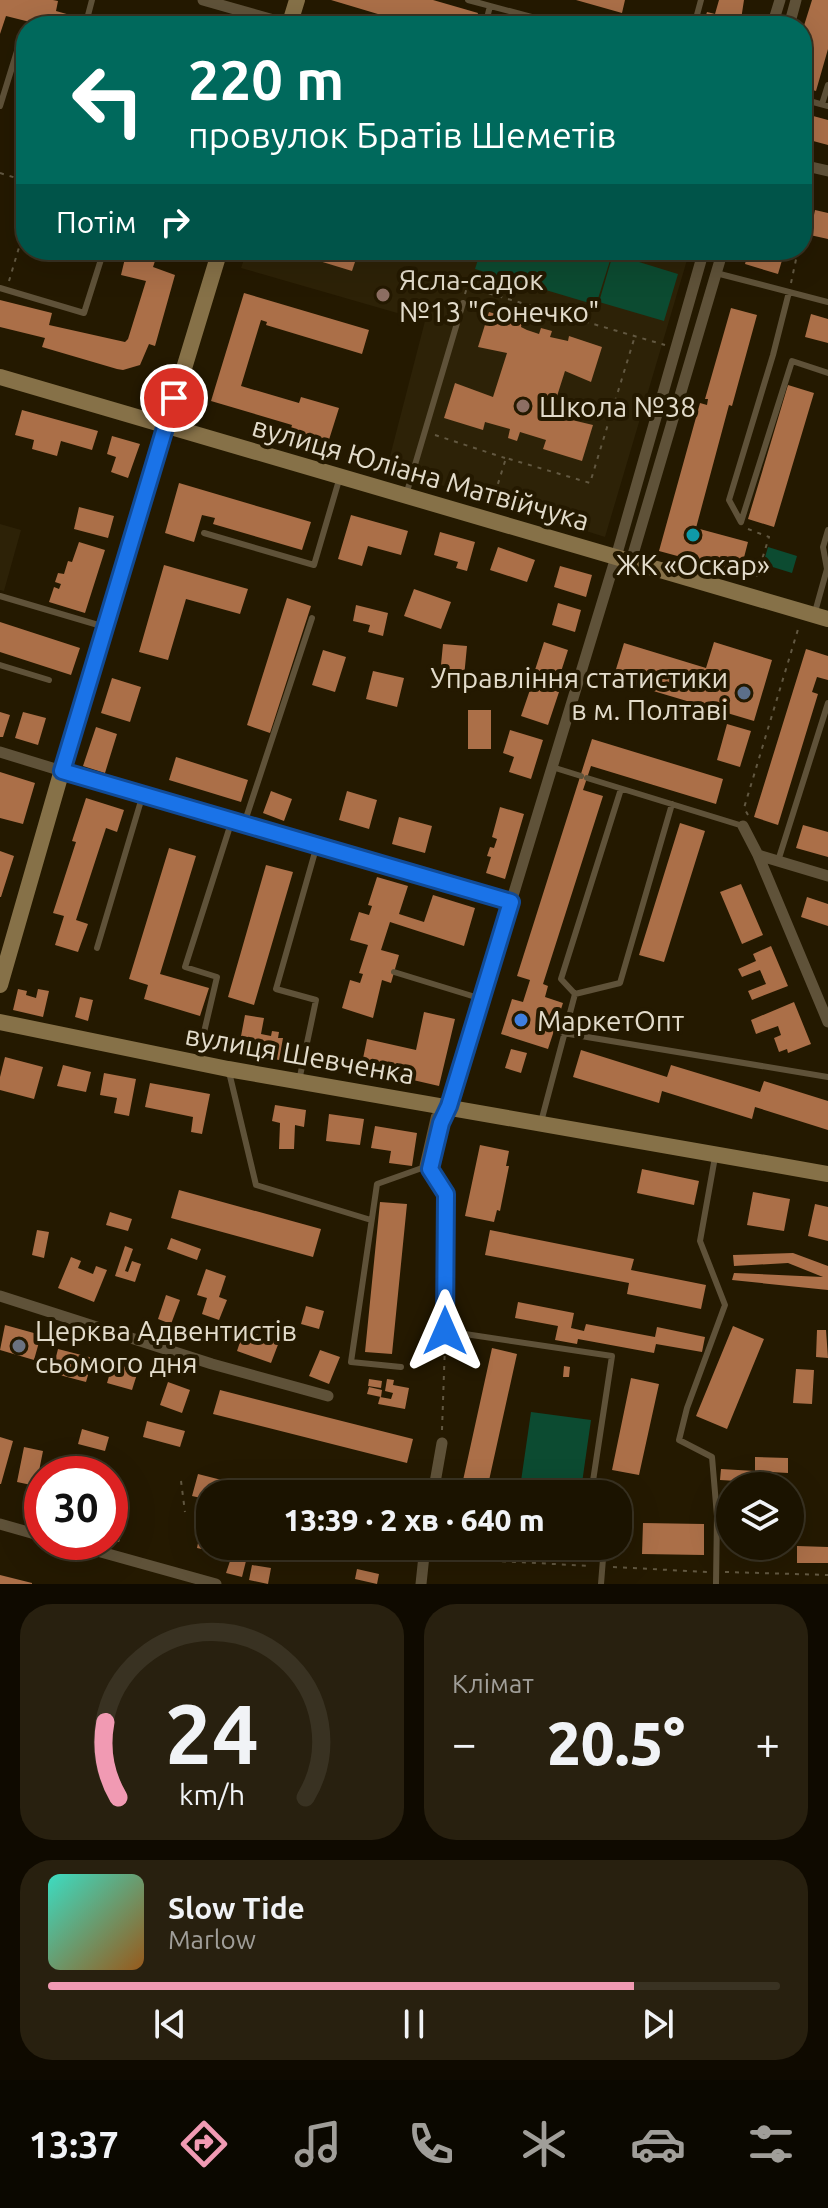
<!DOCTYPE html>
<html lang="uk">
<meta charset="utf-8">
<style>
:root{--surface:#1b1300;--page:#28200f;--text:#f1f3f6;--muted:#a09e99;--line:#393222;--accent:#f19ab3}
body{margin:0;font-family:Ubuntu,sans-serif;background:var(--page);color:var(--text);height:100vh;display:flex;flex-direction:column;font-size:30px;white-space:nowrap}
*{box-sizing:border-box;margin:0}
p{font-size:26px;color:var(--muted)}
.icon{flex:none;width:44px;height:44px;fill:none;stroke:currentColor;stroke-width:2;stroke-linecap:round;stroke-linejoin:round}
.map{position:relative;height:1584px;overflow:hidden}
.sheet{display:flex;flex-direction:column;gap:20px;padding:20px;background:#0f0a00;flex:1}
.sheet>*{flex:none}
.guide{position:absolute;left:16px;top:16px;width:796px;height:244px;border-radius:32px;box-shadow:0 8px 32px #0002,0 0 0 2px var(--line);background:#00695c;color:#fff;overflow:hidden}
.tools{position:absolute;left:716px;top:1472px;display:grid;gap:16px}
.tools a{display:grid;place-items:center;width:88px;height:88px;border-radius:50%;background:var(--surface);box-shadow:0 8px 32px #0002,0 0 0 2px var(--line);font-size:40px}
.speed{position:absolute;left:24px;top:1456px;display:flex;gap:16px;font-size:40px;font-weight:700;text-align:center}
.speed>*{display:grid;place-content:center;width:104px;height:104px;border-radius:50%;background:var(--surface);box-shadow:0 8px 32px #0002,0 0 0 2px var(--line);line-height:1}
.speed .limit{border:12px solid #d22;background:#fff;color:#111}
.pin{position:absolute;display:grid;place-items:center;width:68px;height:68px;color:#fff;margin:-34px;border:4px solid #fff;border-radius:50%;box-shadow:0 2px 8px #0007}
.me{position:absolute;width:88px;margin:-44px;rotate:0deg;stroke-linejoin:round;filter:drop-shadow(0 0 6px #0008)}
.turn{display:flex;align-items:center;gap:28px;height:168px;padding:0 40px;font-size:36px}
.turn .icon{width:104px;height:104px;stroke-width:2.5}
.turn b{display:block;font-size:56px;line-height:68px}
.then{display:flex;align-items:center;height:76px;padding:0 40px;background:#0003;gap:16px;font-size:30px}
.big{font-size:60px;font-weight:800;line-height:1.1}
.sheet .card{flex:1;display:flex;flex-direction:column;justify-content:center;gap:12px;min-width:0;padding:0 28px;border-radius:32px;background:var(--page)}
.sheet .dial{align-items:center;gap:0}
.dial svg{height:208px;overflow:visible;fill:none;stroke:var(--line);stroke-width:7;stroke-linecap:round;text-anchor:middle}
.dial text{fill:var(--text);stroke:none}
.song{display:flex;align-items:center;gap:24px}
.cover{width:96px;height:96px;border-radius:12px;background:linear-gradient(135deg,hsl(170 70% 55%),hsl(30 70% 35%))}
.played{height:8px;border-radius:4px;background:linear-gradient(90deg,var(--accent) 80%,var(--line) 80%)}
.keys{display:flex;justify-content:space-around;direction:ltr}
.heat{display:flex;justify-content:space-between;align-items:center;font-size:44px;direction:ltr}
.sheet .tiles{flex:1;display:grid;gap:20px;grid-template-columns:1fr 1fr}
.card:last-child{grid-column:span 2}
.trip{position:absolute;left:196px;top:1480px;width:436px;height:80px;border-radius:32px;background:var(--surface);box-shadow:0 8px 32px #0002,0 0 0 2px var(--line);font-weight:800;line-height:80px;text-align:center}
.tabs{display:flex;height:128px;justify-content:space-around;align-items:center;background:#0b0800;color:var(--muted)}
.tabs .icon{width:56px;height:56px}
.tabs .current{color:var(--accent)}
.tabs b{font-size:36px;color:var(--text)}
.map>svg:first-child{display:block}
.built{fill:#2d2207}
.green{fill:#0c4b31}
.building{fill:#ab6f48}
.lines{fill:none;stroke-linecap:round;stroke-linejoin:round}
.path{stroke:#625841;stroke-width:2;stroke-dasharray:4 6;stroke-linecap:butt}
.lane{stroke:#5f5239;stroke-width:6}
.street{stroke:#5f5239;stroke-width:11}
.secondary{stroke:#867148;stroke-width:16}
.route-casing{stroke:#114b97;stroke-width:20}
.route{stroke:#1a73e8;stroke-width:14}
.education-dot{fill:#8d6e63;stroke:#241900;stroke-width:3}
.culture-dot{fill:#0f9aa8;stroke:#241900;stroke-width:3}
.service-dot{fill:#5c6f8a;stroke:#241900;stroke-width:3}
.shop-dot{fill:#3f7fe0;stroke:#241900;stroke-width:3}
.worship-dot{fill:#6b7280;stroke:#241900;stroke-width:3}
.labels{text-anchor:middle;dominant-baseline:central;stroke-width:8;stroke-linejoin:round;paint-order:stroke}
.poi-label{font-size:28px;fill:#e3dccb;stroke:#241900;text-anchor:start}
.street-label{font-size:28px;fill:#e3dccb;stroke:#241900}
</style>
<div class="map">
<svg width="828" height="1584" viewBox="0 0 828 1584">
<rect width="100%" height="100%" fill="#241900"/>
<path class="built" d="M247 250H690L605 537 387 468 425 321 241 268Z
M0 524 21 530 4 591 0 590Z"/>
<path class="green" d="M481 250H608L613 251 596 305 475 269Z
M613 254 678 274 664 321 599 302Z
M768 547 797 556 792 573 763 564Z
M531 1412 591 1420 581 1490 521 1481Z"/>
<path class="building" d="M0 0H53L58 1 56 11 109 26H46L6 16 0 34Z
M331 0H433L478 13 474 26H418Z
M576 0H625L622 13Z
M719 0H744L740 26H712L713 20 705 18 707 12 715 14Z
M812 0H828V49L816 91 802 87V32Z
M802 113 828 120V145L802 138Z
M815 210 828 213V239L810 235Z
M127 250H138L137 252 156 258 153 267 175 275 155 346 149 344 140 365 123 370 117 369 42 347 45 338 0 327V300L52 313 49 325 125 342 128 339 146 281 121 275Z
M319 250H359L352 271 316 260Z
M749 250H785L778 274 745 264Z
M244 293 369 330 362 354 266 325 267 322 261 320 241 386 299 403 301 397 339 408 327 446 289 435 292 425 211 401Z
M731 308 757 315 732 406 729 405 696 528 748 542 740 573 659 551 700 403 707 405 708 399H705Z
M489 312 522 322 521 327 527 330 539 334 541 328 552 331 550 337 568 341 569 336 602 347 591 382 565 371 551 415 593 425 582 461 543 449 546 440 520 432 517 441 508 438 510 429 485 422 483 430 444 418 455 383 493 397 507 353 478 347Z
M811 314 828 319V343L805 337Z
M788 385 814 393 774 527 748 519Z
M22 410 98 431 92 450 61 441 57 456 32 449 34 440 15 435Z
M112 436 140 444 128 478 111 472 116 457 107 454Z
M179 483 311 522 302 550 213 524 215 518 202 515 194 542 165 533Z
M79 507 114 516 108 538 74 529Z
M351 515 408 531 401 555 368 546 362 566 338 559Z
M440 532 475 542 467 571 456 568 458 562 434 555Z
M79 542 105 550 85 613 49 602 54 587 59 589 61 584 55 582 58 573 64 574 68 561 72 562Z
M498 547 535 560 527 582 490 570Z
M164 565 248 589 240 614 186 599 168 660 139 652Z
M560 566 592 575 586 597 554 587Z
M414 589 451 602 441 629 404 616Z
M287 598 311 606 270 733 247 725Z
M558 603 581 610 575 632 552 625Z
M356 605 388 613 383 636 368 632 370 625 353 621Z
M0 622 80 648 71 675 0 652Z
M544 642 568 650 559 678 535 670Z
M714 642 772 660 754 721 613 679 624 643 706 668Z
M443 644 467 646 464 677 440 675Z
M806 649 828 656V680L817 677 812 692 818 694 778 825 754 817Z
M323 650 346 657 335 692 312 685Z
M373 671 404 678 397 707 366 699Z
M112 678 141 687 130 722 101 713Z
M532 684 559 692 548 725 521 716Z
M468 710H491V749H468Z
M0 712 10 715 3 737H0Z
M23 712 46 718 38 745 15 738Z
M727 724 751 731 740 767 717 760Z
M96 727 117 734 105 773 83 766Z
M510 730 543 740 531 779 509 772 514 757 503 753Z
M592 739 723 779 716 804 591 766 583 790 603 796 543 984 548 986 545 997 563 1003 548 1049 501 1034 512 999 523 1002 530 980 517 976Z
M176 757 248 780 241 802 169 780Z
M0 772 35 783 23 824 0 818Z
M271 791 292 799 284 821 263 813Z
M347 791 377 800 369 829 339 820Z
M86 798 124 810 117 832 106 828 76 920 88 924 78 952 55 945 64 916 53 913 76 842 72 841Z
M500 807 524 814 505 879 486 873 491 857 487 856 490 847 494 848 497 839 492 837Z
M399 817 432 826 425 853 392 844Z
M680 823 705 831 664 962 639 955Z
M803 825 828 832V857L796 848Z
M169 848 196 856 160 974 209 988 200 1016 144 999 148 985 129 979Z
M0 851 14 856 1 897H0Z
M266 865 293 872 254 1005 228 997Z
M377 877 408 886 399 914 424 922 433 895 475 908 464 946 390 922 381 950 399 955 391 983 382 980 373 1018 342 1008 350 980 360 983 363 974 359 973 368 945 350 940 359 912 369 915 372 906 368 905Z
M741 884 763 935 742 944 720 892Z
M807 897 828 904V926L801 917Z
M771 946 788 986 752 1000 748 991 766 984 760 970 742 977 738 969 756 961 753 954Z
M18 989 27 991 26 995 36 998 38 989 49 991 43 1017 13 1010Z
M80 997 93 1000 88 1021 75 1017Z
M794 1002 811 1044 788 1053 787 1049 779 1052 774 1038 781 1035 778 1026 756 1034 751 1020Z
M424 1012 455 1019 439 1086 361 1068 367 1039 416 1050Z
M245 1015 264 1018 261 1034 271 1036 272 1031 279 1032 278 1038H283L279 1060 238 1052Z
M511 1049 527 1053 521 1073 505 1068Z
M581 1050 667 1077 671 1065 760 1092 764 1081 828 1101V1130L755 1107 752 1119 662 1091 659 1103 573 1077Z
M5 1057 43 1067 34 1099 0 1090V1077Z
M63 1065 91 1072 86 1092 57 1086Z
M104 1073 136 1079 129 1116 114 1113 117 1098 100 1095Z
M150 1083 210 1094 202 1134 191 1132 193 1117 145 1107Z
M275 1105 306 1110 304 1127 295 1125 294 1149H279L280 1123 272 1121Z
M329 1114 364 1119 360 1145 326 1141Z
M375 1126 417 1133 412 1166 389 1163 391 1151 371 1148Z
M480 1145 509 1151 506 1166H509L500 1211 497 1210 494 1222 465 1216Z
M642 1169 699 1181 694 1205 637 1193Z
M179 1190 321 1229 313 1257 171 1218Z
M753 1192 790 1199 784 1231 747 1225Z
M380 1202 407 1204 392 1354 365 1352Z
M815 1204 828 1207V1241L808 1236Z
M110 1212 132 1219 128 1231 106 1225Z
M37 1230 49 1232 44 1258 32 1255Z
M490 1230 634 1259 631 1270 706 1285 701 1309 627 1294 629 1283 485 1255Z
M171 1238 201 1249 197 1260 167 1249Z
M125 1246 133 1249 125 1271 128 1272 132 1261 141 1264 135 1282 115 1276Z
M793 1253 828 1266V1290L732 1280 734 1273 823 1277 788 1263 734 1266 733 1255Z
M71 1257 81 1261 78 1268 93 1274 96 1266 107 1270 94 1302 58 1288Z
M206 1269 226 1276 219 1297 227 1300 219 1320 202 1314 207 1298 197 1295Z
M166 1295 180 1300 171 1324 158 1319Z
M518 1302 574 1313 571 1328 584 1331 586 1324 655 1337 657 1327 705 1337 702 1352 656 1344 654 1353 578 1339 577 1344 555 1340 558 1326 515 1318Z
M306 1306 324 1311 319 1329 301 1324Z
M5 1325 41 1335 34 1360 0 1350Z
M733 1326 764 1339 727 1429 696 1416Z
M244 1330 279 1342 271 1363 237 1351Z
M817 1330H826L828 1358 816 1357Z
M492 1348 517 1354 486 1494H460Z
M58 1349 93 1358 86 1382 52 1373Z
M320 1350 340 1357 329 1384 309 1376Z
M113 1363 138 1371 132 1390 107 1383Z
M564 1366 570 1367 569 1377H563Z
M796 1369 814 1370 812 1404 793 1403Z
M631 1378 659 1384 639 1475 612 1470Z
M369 1379 382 1381 381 1388 368 1386Z
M387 1379 394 1380 393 1385 409 1388 405 1409 378 1404 380 1397 391 1399 393 1393 385 1391Z
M168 1382 190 1390 182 1413 160 1405Z
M369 1387 382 1390 381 1397 367 1394Z
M220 1390 413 1439 407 1463 213 1414Z
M147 1421 185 1431 180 1447 143 1437Z
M82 1429 109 1437 105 1451 78 1444Z
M0 1437 13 1441 1 1484H0Z
M24 1447 43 1451 36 1486 17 1482Z
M755 1457 788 1458V1473L755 1471Z
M721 1469 755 1471 754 1482 720 1480Z
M198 1474 273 1493V1494H210V1500L192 1496Z
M720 1503H730V1529L720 1530Z
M110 1523 124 1527 119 1542 110 1540Z
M643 1523 704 1524V1555L642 1554Z
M200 1533 210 1535V1546H216V1552L197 1548Z
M797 1546 828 1547V1563H797Z
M231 1558 246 1561 242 1577 226 1573Z
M252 1565 271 1568 268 1584 249 1580Z
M357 1569 379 1574 377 1584 355 1579Z
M0 1575 32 1583V1584H0Z"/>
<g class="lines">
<path class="path" d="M195 26 197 16
M0 173 26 181
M802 229 812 181
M9 281 26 224
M791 283 798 250
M465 294 467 287 665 345
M435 435 505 458
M492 503 506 458 590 483 635 336
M748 529 769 537 755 582
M748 815 744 808 799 626
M442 1430 445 1344
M181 1481 185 1512
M442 1558 591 1566
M613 1567 707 1572
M725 1572 828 1575"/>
<path class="lane" d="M468 0 565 26
M87 19 92 0
M485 26 490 6
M694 26 701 0
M802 99 828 106
M822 104 828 85
M0 106 18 48 26 50
M716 273 828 302
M0 288 84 313 104 250
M406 495 463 303
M741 522 729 500 773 355 789 292
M741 522 792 361 828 373
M204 533 314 565 339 480
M0 596 105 627
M815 612 827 569 823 547 828 530
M0 665 49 680
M552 767 581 776
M65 772 511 902
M587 778 743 826
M244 824 312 618
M778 861 828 703
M97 948 143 794
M394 972 482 999
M575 994 620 983 672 804
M563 1033 828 1077
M197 1062 217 977 185 967 232 820
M229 1072 256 1185 371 1220
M299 1081 316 1000 276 989 317 845
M541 1122 575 994 561 979 621 789
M715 1157 700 1241 725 1305 687 1408 679 1440 712 1457 717 1516 716 1584
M445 1331 612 1356 591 1494
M401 1367 351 1362 377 1184 422 1168 434 1116 444 1109
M601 1584 604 1546"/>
<path class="street" d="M203 0 295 26
M772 26 780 0
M789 26 796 0
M802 165 828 171
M631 561 723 250
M0 752 62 771
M743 826 758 855 828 1022
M758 855 828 876
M0 1296 212 1364 328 1396
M445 1331 446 1194 430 1169 441 1123 449 1106 616 557 704 250
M433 1494 442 1443
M0 1524 42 1536
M65 1542 216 1584
M421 1584 425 1546"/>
<path class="secondary" d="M289 26 297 0
M0 377 828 619
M0 985 64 763 220 250
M0 1022 228 1069 828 1174"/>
</g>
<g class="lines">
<g class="route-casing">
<path id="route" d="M174 398 62 771 511 902 449 1106 441 1123 430 1169 446 1194 445 1331"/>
</g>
<use href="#route" class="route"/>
</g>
<g class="education-dot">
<circle cx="383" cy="295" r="8"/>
<circle cx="523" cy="406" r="8"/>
</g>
<circle class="culture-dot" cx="693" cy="535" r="8"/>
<circle class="service-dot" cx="744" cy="693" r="8"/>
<circle class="shop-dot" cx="521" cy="1020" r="8"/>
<circle class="worship-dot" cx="19" cy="1346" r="8"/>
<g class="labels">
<g class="poi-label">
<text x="399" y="279">Ясла-садок<tspan x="399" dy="32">№13 "Сонечко"</tspan></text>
<text x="539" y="406">Школа №38</text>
<text x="693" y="564" text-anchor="middle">ЖК «Оскар»</text>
<text x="728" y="677" text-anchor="end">Управління статистики<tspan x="728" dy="32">в м. Полтаві</tspan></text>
<text x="537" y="1020">МаркетОпт</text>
<text x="35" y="1330">Церква Адвентистів<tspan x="35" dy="32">сьомого дня</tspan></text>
</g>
<g class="street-label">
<text transform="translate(421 473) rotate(16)">вулиця Юліана Матвійчука</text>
<text transform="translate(300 1054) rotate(10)">вулиця Шевченка</text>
</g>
</g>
</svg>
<div class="tools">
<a><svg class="icon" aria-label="layers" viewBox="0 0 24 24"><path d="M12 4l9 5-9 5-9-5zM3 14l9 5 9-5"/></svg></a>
</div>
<div class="speed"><div class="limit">30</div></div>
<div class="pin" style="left:174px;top:398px;background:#d93025"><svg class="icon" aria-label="arrive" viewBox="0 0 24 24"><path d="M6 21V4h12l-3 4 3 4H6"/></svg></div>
<svg class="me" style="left:445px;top:1331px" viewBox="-20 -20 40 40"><path d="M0-17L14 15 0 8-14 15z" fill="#1a73e8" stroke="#fff" stroke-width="4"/></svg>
<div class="trip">13:39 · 2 хв · 640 m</div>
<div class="guide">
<div class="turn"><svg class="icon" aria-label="left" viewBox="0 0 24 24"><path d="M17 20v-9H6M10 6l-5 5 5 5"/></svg><div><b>220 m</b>провулок Братів Шеметів</div></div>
<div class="then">Потім<svg class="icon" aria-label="right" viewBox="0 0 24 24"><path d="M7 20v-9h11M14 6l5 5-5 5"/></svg></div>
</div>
</div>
<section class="sheet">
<div class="tiles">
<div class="card dial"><svg viewBox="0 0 100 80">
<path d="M14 69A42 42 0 1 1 86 69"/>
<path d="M14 69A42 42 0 0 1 9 40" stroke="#f19ab3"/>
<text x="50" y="56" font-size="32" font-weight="700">24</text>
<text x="50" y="72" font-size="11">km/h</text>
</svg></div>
<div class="card"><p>Клімат</p>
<div class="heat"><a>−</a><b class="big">20.5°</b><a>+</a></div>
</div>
<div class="card">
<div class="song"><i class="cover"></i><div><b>Slow Tide</b><p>Marlow</p></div></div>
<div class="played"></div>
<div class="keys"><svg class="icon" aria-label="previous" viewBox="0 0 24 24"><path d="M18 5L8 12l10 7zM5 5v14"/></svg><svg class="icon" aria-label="pause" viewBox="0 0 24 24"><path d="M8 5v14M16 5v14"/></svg><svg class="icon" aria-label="next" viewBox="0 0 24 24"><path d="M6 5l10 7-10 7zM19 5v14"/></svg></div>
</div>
</div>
</section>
<nav class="tabs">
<b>13:37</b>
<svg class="icon current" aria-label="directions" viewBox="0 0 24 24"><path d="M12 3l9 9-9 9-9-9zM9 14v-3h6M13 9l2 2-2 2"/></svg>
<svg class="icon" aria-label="music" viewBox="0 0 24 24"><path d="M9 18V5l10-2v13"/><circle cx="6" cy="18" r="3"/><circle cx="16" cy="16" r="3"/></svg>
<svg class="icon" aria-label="phone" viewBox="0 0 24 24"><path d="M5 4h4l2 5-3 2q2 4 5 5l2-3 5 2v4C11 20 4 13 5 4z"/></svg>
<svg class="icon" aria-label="climate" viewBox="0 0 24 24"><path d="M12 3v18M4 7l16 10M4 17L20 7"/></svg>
<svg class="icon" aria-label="car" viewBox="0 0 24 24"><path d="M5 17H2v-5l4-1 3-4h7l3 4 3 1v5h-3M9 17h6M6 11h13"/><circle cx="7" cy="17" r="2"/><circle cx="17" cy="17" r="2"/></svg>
<svg class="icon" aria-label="filters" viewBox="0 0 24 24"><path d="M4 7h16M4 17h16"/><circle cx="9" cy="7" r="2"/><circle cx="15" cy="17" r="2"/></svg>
</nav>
